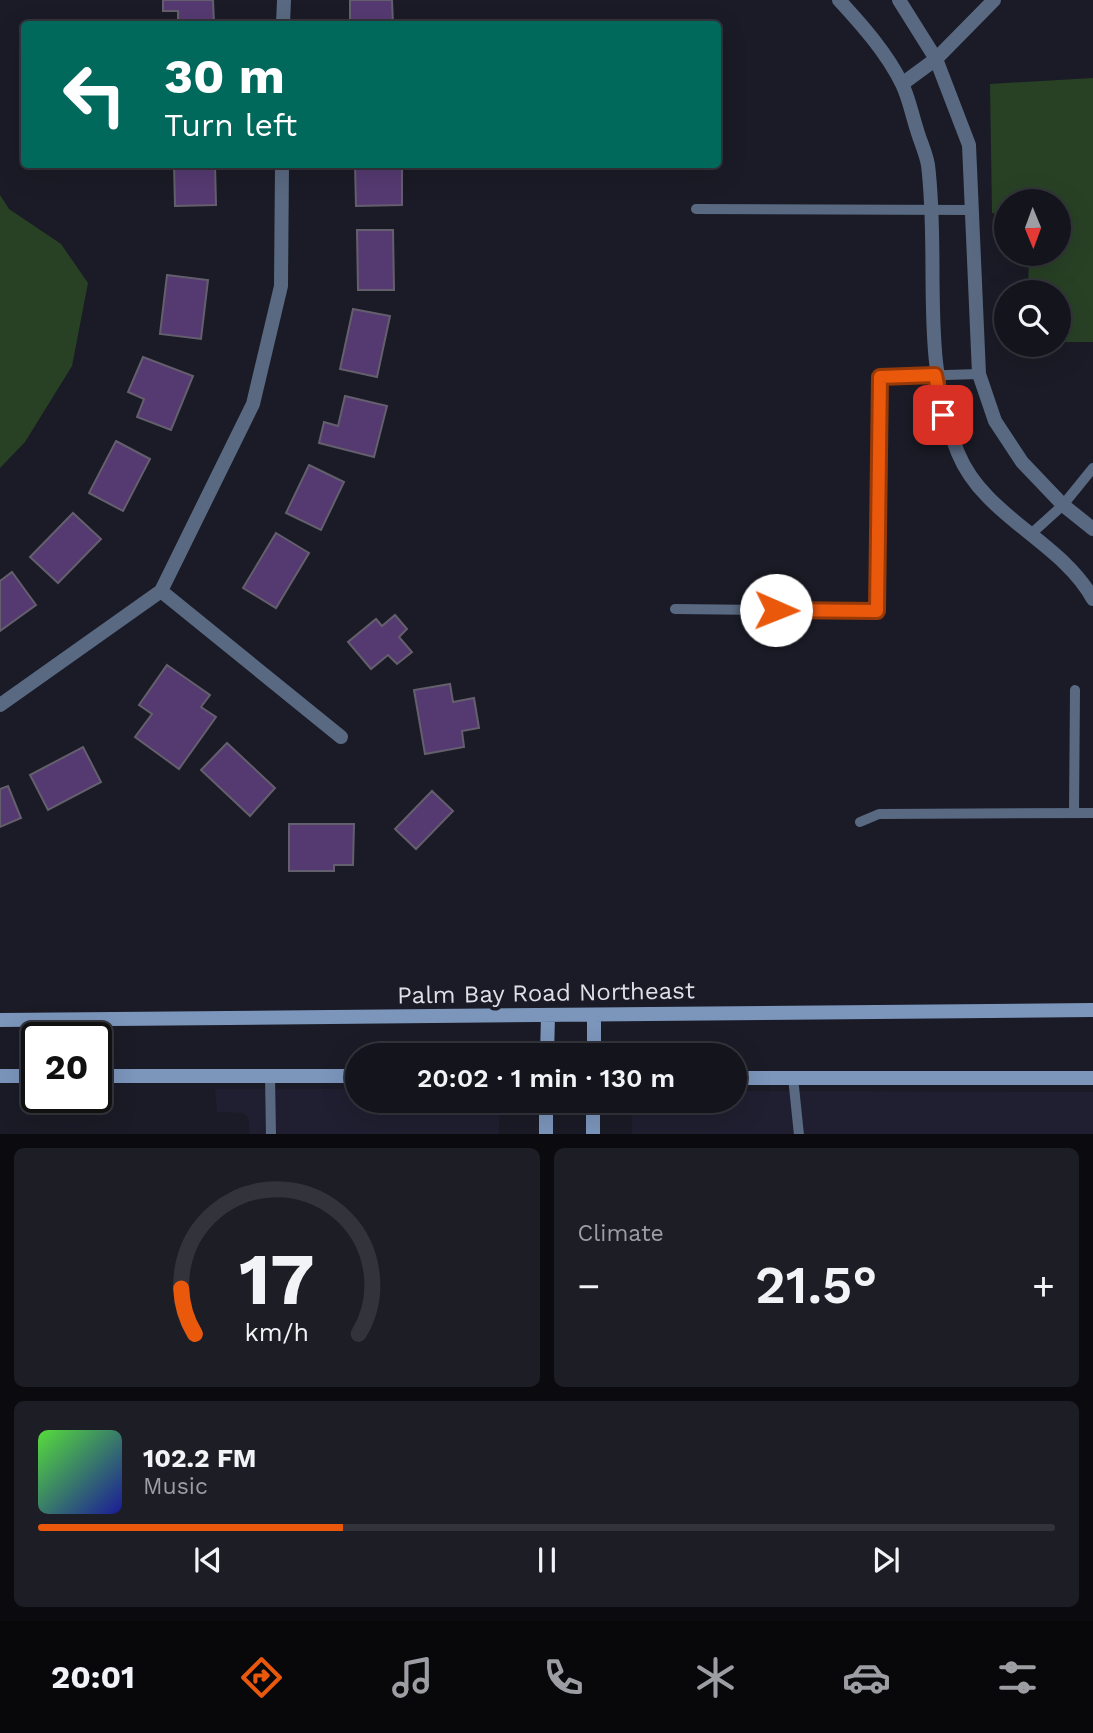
<!DOCTYPE html>
<meta charset="utf-8">
<style>
:root{--surface:#14141c;--page:#1d1d25;--text:#f1f3f6;--muted:#9d9ea3;--line:#33333b;--accent:#ea580c}
body{margin:0;font-family:"Work Sans",sans-serif;background:var(--page);color:var(--text);height:100vh;display:flex;flex-direction:column;font-size:26px;white-space:nowrap}
*{box-sizing:border-box;margin:0}
p{font-size:23px;color:var(--muted)}
.icon{flex:none;width:38px;height:38px;fill:none;stroke:currentColor;stroke-width:2;stroke-linecap:round;stroke-linejoin:round}
.map{position:relative;height:1134px;overflow:hidden}
.sheet{display:flex;flex-direction:column;gap:14px;padding:14px;background:#0b0b0f;flex:1}
.sheet>*{flex:none}
.top-card{position:absolute;left:21px;top:21px;width:700px;height:147px;border-radius:7px;box-shadow:0 7px 28px #0002,0 0 0 2px var(--line);background:#00695c;color:#fff;overflow:hidden}
.needle{width:46px;rotate:179deg}
.tools{position:absolute;left:994px;top:189px;display:grid;gap:14px}
.tools a{display:grid;place-items:center;width:77px;height:77px;border-radius:50%;background:var(--surface);box-shadow:0 7px 28px #0002,0 0 0 2px var(--line);font-size:35px}
.speed{position:absolute;left:21px;top:1022px;display:flex;gap:14px;font-size:35px;font-weight:700;text-align:center}
.speed>*{display:grid;place-content:center;width:91px;height:91px;border-radius:50%;background:var(--surface);box-shadow:0 7px 28px #0002,0 0 0 2px var(--line);line-height:1}
.speed .limit{border:4px solid #111;border-radius:10px;background:#fff;color:#111}
.pin{position:absolute;display:grid;place-items:center;width:60px;height:60px;color:#fff;margin:-30px;border-radius:14px;box-shadow:0 4px 10px #0006}
.me{position:absolute;width:77px;margin:-38px;rotate:91deg;stroke-linejoin:round;filter:drop-shadow(0 0 5px #0008)}
.turn{display:flex;align-items:center;gap:24px;height:147px;padding:0 28px;font-size:32px}
.turn .icon{width:91px;height:91px;stroke-width:2.5}
.turn b{display:block;font-size:49px;line-height:60px}
.big{font-size:52px;font-weight:600;line-height:1.1}
.sheet .tile{flex:1;display:flex;flex-direction:column;justify-content:center;gap:10px;min-width:0;padding:0 24px;border-radius:10px;background:var(--page)}
.sheet .dial{align-items:center;gap:0}
.dial svg{height:182px;overflow:visible;fill:none;stroke:var(--line);stroke-width:7;stroke-linecap:round;text-anchor:middle}
.dial text{fill:var(--text);stroke:none}
.song{display:flex;align-items:center;gap:21px}
.cover{width:84px;height:84px;border-radius:10px;background:linear-gradient(135deg,hsl(110 70% 55%),hsl(240 70% 35%))}
.played{height:7px;border-radius:4px;background:linear-gradient(90deg,var(--accent) 30%,var(--line) 30%)}
.keys{display:flex;justify-content:space-around;direction:ltr}
.heat{display:flex;justify-content:space-between;align-items:center;font-size:38px;direction:ltr}
.sheet .tiles{flex:1;display:grid;gap:14px;grid-template-columns:1fr 1fr}
.tile:last-child{grid-column:span 2}
.trip{position:absolute;left:345px;top:1043px;width:402px;height:70px;border-radius:35px;background:var(--surface);box-shadow:0 7px 28px #0002,0 0 0 2px var(--line);font-weight:600;line-height:70px;text-align:center}
.tab-bar{display:flex;height:112px;justify-content:space-around;align-items:center;background:#08080b;color:var(--muted)}
.tab-bar .icon{width:49px;height:49px}
.tab-bar .selected{color:var(--accent)}
.tab-bar b{font-size:32px;color:var(--text)}
.map>svg:first-child{display:block}
.built{fill:#1f1f31}
.green{fill:#284125}
.building{fill:#553a71;stroke:#645f6c;stroke-width:2}
.lines{fill:none;stroke-linecap:round;stroke-linejoin:round}
.lane{stroke:#596981;stroke-width:10}
.street{stroke:#596981;stroke-width:14}
.secondary{stroke:#7b95bb;stroke-width:14}
.route-casing{stroke:#983908;stroke-width:18}
.route{stroke:#ea580c;stroke-width:12}
.labels{text-anchor:middle;dominant-baseline:central;stroke-width:7;stroke-linejoin:round;paint-order:stroke}
.street-label{font-size:24px;fill:#dedfe7;stroke:#1a1b26}
</style>
<div class="map">
<svg width="1093" height="1135" viewBox="0 0 1093 1135">
<rect width="100%" height="100%" fill="#1a1b26"/>
<path class="built" d="M215 1089H357V1101H499V1134H250L248 1117 243 1113 217 1112Z
M735 1091 1093 1092V1134H632L631 1101H735Z"/>
<path class="green" d="M1093 78V342H1059V292H1028L1029 254H1059V201H1006V214L992 213 990 84Z
M0 195 9 209 61 244 88 283 72 366 25 442 0 468Z"/>
<path class="building" d="M163 0H213L214 24H178V11H163Z
M350 0H392L393 24H350Z
M174 164H215L216 205 175 206Z
M355 164 402 166V205L356 206Z
M357 230H393L394 290H358Z
M167 275 208 280 201 339 160 334Z
M353 309 390 316 377 377 340 369Z
M143 357 193 376 171 430 137 417 144 399 128 392Z
M345 396 387 406 374 457 319 443 324 422 338 426Z
M116 441 150 459 123 511 89 493Z
M309 465 344 482 321 530 286 513Z
M73 513 101 539 58 583 30 557Z
M276 533 309 553 276 608 243 588Z
M12 572 36 605 0 631V581Z
M395 615 407 629 399 637 412 652 397 664 388 655 371 669 348 642 376 619 382 626Z
M167 665 210 695 201 707 216 717 179 769 135 737 152 714 139 705Z
M450 684 453 702 474 698 479 728 462 731 464 747 425 754 414 690Z
M227 743 275 788 250 816 201 770Z
M83 747 101 782 48 810 30 775Z
M8 786 21 818 0 827V789Z
M432 791 453 811 416 849 395 829Z
M289 824H354L353 865H334V871H289Z"/>
<g class="lines">
<path class="lane" d="M696 209 972 210
M1031 534 1063 505 1093 468
M675 609 877 611 880 377 979 374
M1074 813 1075 690
M860 822 879 814 1093 813
M270 1076 271 1135
M793 1077 799 1135"/>
<path class="street" d="M839 0C862 25 887 53 902 84 909 98 912 115 917 130 920 141 926 153 928 165 940 264 919 357 958 453 984 517 1061 541 1093 599
M899 0 936 59 969 145 979 374 995 421 1022 462 1063 505 1093 529
M283 24 284 0
M902 84 936 59 994 0
M161 591 341 737
M0 705 161 591 253 404 281 286 282 164"/>
<path class="secondary" d="M0 1020 1093 1010
M547 1055 548 1016
M594 1055V1015
M0 1076H37
M96 1076H357
M735 1078H1093
M546 1101V1135
M593 1135V1101"/>
</g>
<g class="lines">
<g class="route-casing">
<path id="route" d="M776 610 877 611 880 377 935 375 943 415"/>
</g>
<use href="#route" class="route"/>
</g>
<g class="labels">
<g class="street-label">
<text transform="translate(546 993) rotate(-1)">Palm Bay Road Northeast</text>
</g>
</g>
</svg>
<div class="tools">
<a><svg class="needle" viewBox="-14 -14 28 28"><path d="M0-13l5 13h-10z" fill="#e53935"/><path d="M0 13l5-13h-10z" fill="#9d9ea3"/></svg></a>
<a><svg class="icon" aria-label="search" viewBox="0 0 24 24"><circle cx="10" cy="10" r="6"/><path d="M15 15l6 6"/></svg></a>
</div>
<div class="speed"><div class="limit">20</div></div>
<div class="pin" style="left:943px;top:415px;background:#d93025"><svg class="icon" aria-label="arrive" viewBox="0 0 24 24"><path d="M6 21V4h12l-3 4 3 4H6"/></svg></div>
<svg class="me" style="left:776px;top:610px" viewBox="-20 -20 40 40"><circle r="19" fill="#fff"/><path d="M0-13L10 11 0 6-10 11z" fill="#ea580c"/></svg>
<div class="trip">20:02 · 1 min · 130 m</div>
<div class="top-card">
<div class="turn"><svg class="icon" aria-label="left" viewBox="0 0 24 24"><path d="M17 20v-9H6M10 6l-5 5 5 5"/></svg><div><b>30 m</b>Turn left</div></div>
</div>
</div>
<section class="sheet">
<div class="tiles">
<div class="tile dial"><svg viewBox="0 0 100 80">
<path d="M14 69A42 42 0 1 1 86 69"/>
<path d="M14 69A42 42 0 0 1 8 49" stroke="#ea580c"/>
<text x="50" y="56" font-size="32" font-weight="700">17</text>
<text x="50" y="72" font-size="11">km/h</text>
</svg></div>
<div class="tile"><p>Climate</p>
<div class="heat"><a>−</a><b class="big">21.5°</b><a>+</a></div>
</div>
<div class="tile">
<div class="song"><i class="cover"></i><div><b>102.2 FM</b><p>Music</p></div></div>
<div class="played"></div>
<div class="keys"><svg class="icon" aria-label="previous" viewBox="0 0 24 24"><path d="M18 5L8 12l10 7zM5 5v14"/></svg><svg class="icon" aria-label="pause" viewBox="0 0 24 24"><path d="M8 5v14M16 5v14"/></svg><svg class="icon" aria-label="next" viewBox="0 0 24 24"><path d="M6 5l10 7-10 7zM19 5v14"/></svg></div>
</div>
</div>
</section>
<nav class="tab-bar">
<b>20:01</b>
<svg class="icon selected" aria-label="directions" viewBox="0 0 24 24"><path d="M12 3l9 9-9 9-9-9zM9 14v-3h6M13 9l2 2-2 2"/></svg>
<svg class="icon" aria-label="music" viewBox="0 0 24 24"><path d="M9 18V5l10-2v13"/><circle cx="6" cy="18" r="3"/><circle cx="16" cy="16" r="3"/></svg>
<svg class="icon" aria-label="phone" viewBox="0 0 24 24"><path d="M5 4h4l2 5-3 2q2 4 5 5l2-3 5 2v4C11 20 4 13 5 4z"/></svg>
<svg class="icon" aria-label="climate" viewBox="0 0 24 24"><path d="M12 3v18M4 7l16 10M4 17L20 7"/></svg>
<svg class="icon" aria-label="car" viewBox="0 0 24 24"><path d="M5 17H2v-5l4-1 3-4h7l3 4 3 1v5h-3M9 17h6M6 11h13"/><circle cx="7" cy="17" r="2"/><circle cx="17" cy="17" r="2"/></svg>
<svg class="icon" aria-label="filters" viewBox="0 0 24 24"><path d="M4 7h16M4 17h16"/><circle cx="9" cy="7" r="2"/><circle cx="15" cy="17" r="2"/></svg>
</nav>
